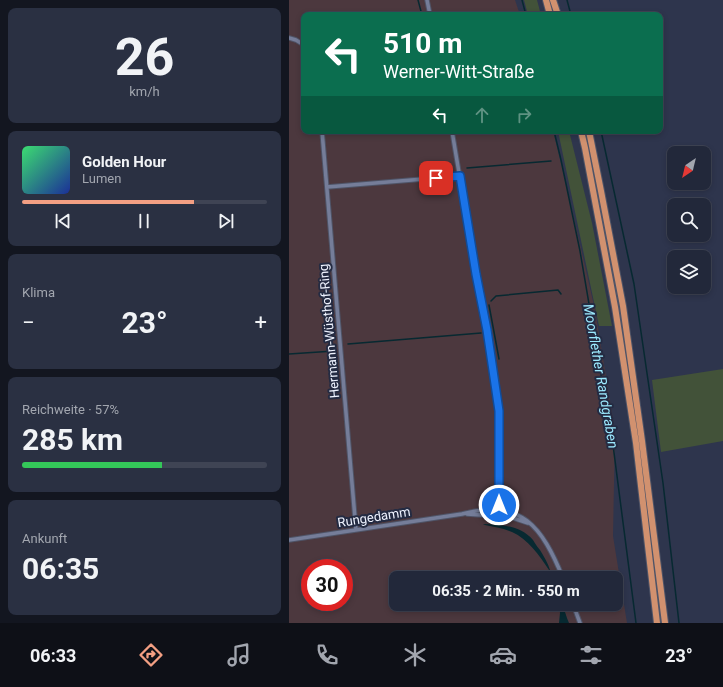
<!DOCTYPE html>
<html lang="de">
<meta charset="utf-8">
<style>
:root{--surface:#22283a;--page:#2a3042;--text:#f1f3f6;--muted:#a2a6af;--line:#3f4454;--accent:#f39f83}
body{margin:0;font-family:Roboto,sans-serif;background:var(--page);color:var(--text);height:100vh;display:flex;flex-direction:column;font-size:15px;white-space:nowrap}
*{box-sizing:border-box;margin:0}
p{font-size:13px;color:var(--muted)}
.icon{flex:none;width:22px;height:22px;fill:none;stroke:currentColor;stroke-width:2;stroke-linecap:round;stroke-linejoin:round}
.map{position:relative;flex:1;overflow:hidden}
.details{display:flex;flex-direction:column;gap:8px;padding:8px;background:#131620;width:289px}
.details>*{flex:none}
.top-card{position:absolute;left:12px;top:12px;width:362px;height:122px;border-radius:8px;box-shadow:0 2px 6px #0003,0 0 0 1px var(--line);background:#0b6e4f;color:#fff;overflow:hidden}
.needle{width:26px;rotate:215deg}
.tools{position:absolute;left:378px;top:146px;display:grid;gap:8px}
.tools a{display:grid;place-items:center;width:44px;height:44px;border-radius:8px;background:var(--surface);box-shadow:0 2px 6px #0003,0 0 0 1px var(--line);font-size:20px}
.speed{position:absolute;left:12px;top:559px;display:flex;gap:8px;font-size:20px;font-weight:700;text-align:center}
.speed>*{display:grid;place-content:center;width:52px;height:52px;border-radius:50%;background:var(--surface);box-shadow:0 2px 6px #0003,0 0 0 1px var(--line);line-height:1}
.speed .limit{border:6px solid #d22;background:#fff;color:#111}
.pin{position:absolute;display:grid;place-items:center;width:34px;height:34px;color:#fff;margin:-17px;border-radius:8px;box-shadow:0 2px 6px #0006}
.me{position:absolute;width:44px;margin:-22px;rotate:0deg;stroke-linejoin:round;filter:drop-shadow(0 0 3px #0008)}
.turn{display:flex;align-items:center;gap:14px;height:84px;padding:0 16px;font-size:18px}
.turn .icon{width:52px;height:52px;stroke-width:2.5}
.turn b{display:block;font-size:28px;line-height:34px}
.lanes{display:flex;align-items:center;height:38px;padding:0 16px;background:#0003;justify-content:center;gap:20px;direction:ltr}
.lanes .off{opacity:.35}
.big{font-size:30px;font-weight:700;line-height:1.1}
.details .widget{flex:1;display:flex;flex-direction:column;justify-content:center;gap:6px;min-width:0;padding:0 14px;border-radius:8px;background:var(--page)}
.details .dial{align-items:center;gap:0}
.dial b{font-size:52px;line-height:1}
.song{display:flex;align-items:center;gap:12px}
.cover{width:48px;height:48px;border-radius:6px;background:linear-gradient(135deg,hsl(140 70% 55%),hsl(230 70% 35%))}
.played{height:4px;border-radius:2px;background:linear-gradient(90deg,var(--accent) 70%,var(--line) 70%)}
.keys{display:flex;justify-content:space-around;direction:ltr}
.heat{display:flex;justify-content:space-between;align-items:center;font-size:22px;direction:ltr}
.charge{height:6px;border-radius:3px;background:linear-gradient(90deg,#34c759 57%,var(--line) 0)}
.trip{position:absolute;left:100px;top:571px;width:234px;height:40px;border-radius:8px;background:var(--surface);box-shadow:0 2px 6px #0003,0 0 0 1px var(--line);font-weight:700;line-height:40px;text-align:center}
.tabs{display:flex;height:64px;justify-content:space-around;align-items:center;background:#0e1017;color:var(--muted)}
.tabs .icon{width:28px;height:28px}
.tabs .active{color:var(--accent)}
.tabs b{font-size:18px;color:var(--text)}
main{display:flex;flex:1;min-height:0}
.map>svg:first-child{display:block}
.industrial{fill:#4c383e;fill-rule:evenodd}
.green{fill:#425239}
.water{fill:#072931}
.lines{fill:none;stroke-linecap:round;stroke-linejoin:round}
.stream{stroke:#072931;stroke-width:1.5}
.minor-casing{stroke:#4f5467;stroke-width:5.5}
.motorway-casing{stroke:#4f5467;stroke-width:8}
.minor{stroke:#757d99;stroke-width:3.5}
.motorway{stroke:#d1916f;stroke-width:6}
.route-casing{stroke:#114b97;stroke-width:10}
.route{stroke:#1a73e8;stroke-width:7}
.labels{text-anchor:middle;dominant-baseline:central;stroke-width:4;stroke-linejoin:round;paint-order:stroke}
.street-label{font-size:13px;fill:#eef2fe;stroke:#242b42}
.water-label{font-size:14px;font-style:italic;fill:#9be8fd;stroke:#242b42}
</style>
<main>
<section class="details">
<div class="widget dial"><b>26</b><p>km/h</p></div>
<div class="widget">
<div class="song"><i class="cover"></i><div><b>Golden Hour</b><p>Lumen</p></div></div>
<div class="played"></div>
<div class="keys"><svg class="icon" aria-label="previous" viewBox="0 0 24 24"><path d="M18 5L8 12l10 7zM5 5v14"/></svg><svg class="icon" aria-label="pause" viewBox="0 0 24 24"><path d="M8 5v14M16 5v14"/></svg><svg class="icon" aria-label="next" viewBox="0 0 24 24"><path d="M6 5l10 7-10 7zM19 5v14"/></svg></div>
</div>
<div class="widget"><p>Klima</p>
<div class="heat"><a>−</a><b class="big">23°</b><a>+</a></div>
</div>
<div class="widget"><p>Reichweite · 57%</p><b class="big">285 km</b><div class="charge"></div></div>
<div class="widget"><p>Ankunft</p><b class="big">06:35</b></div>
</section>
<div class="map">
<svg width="434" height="623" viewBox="0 0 434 623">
<rect width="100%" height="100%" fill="#2e354d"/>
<path class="industrial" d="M0 0H226L231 15H15V131H264L280 196 306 310 326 431 324 536 338 623H0ZM21 568H55V602H21ZM107 578H327V604H107Z"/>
<path class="green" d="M235 0H248L252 15H239Z
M269 131H280L303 223 323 326H310Z
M434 369V441L372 452 363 380Z"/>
<path class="water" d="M194 524C212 525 231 525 244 540 246 543 248 547 251 550 255 557 259 563 261 570H260C251 556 239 539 223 532 214 528 205 527 196 525Z
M270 604H273C276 610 277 617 280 623H270L271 613Z"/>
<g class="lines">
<path class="stream" d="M129 0 133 15
M233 0 237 15
M278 0 282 15
M265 131 272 160 291 251 324 445 347 623
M312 131 345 284 374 483 390 623
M178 168 262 161
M202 301 207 296 269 290 272 294
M200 305 210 359
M59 344 192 333
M0 354 45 351"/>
<g class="minor-casing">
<path id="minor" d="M138 0 141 15
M0 38 7 40 15 45
M33 131 67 530
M163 131 187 274 198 330 210 411 209 515
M38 187 171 176
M178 514 221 517 239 523
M0 540 173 514C233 498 253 527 274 578
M284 604 291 623"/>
</g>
<g class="motorway-casing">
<path id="motorway" d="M257 0 261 15
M264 0 269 15
M292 131 296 148 326 307 347 443 368 623
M300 131 312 191 334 306 353 441 376 623"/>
</g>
<use href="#minor" class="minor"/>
<use href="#motorway" class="motorway"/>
</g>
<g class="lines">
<g class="route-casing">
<path id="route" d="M147 178 171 176 187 274 198 330 210 411V505"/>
</g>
<use href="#route" class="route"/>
</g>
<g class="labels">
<g class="street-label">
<text transform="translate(40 331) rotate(-95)">Hermann-Wüsthof-Ring</text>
<text transform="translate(85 517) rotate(-9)">Rungedamm</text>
</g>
<g class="water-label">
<text transform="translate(312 376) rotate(80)">Moorflether Randgraben</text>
</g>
</g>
</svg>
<div class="tools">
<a><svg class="needle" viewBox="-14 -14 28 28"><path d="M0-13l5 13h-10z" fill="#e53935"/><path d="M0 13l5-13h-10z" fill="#a2a6af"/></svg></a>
<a><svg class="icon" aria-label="search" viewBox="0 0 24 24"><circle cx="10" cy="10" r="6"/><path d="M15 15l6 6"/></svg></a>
<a><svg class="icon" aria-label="layers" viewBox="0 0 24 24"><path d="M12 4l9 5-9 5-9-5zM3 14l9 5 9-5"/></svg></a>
</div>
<div class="speed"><div class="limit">30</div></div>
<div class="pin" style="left:147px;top:178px;background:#d93025"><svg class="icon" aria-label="arrive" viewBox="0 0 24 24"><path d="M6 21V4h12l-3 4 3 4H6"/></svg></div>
<svg class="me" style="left:210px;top:505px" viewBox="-20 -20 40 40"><circle r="17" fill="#1a73e8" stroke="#fff" stroke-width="3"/><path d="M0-11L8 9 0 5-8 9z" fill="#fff"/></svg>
<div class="trip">06:35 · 2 Min. · 550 m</div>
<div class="top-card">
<div class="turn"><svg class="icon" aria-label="left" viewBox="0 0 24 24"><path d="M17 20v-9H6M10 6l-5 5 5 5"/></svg><div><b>510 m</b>Werner-Witt-Straße</div></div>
<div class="lanes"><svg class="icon" aria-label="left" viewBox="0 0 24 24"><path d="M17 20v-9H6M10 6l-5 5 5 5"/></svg><svg class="icon off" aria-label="ahead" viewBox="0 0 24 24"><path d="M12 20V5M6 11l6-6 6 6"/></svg><svg class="icon off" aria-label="right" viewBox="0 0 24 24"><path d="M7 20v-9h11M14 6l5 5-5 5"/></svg></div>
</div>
</div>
</main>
<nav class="tabs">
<b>06:33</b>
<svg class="icon active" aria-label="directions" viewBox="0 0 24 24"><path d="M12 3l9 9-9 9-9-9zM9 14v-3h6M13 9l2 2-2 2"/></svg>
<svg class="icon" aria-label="music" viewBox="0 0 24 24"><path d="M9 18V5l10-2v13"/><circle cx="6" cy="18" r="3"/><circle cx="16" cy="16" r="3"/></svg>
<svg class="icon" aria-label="phone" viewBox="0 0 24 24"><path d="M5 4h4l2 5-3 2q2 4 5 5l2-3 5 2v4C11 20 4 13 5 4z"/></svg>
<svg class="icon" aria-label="climate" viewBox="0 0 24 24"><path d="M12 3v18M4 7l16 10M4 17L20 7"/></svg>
<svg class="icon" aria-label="car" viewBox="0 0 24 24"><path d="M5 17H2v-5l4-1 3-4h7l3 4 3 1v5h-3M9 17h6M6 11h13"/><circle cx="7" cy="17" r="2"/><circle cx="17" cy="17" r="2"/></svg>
<svg class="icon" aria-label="filters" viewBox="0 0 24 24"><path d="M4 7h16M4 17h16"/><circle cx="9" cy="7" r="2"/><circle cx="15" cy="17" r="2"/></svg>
<b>23°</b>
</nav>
